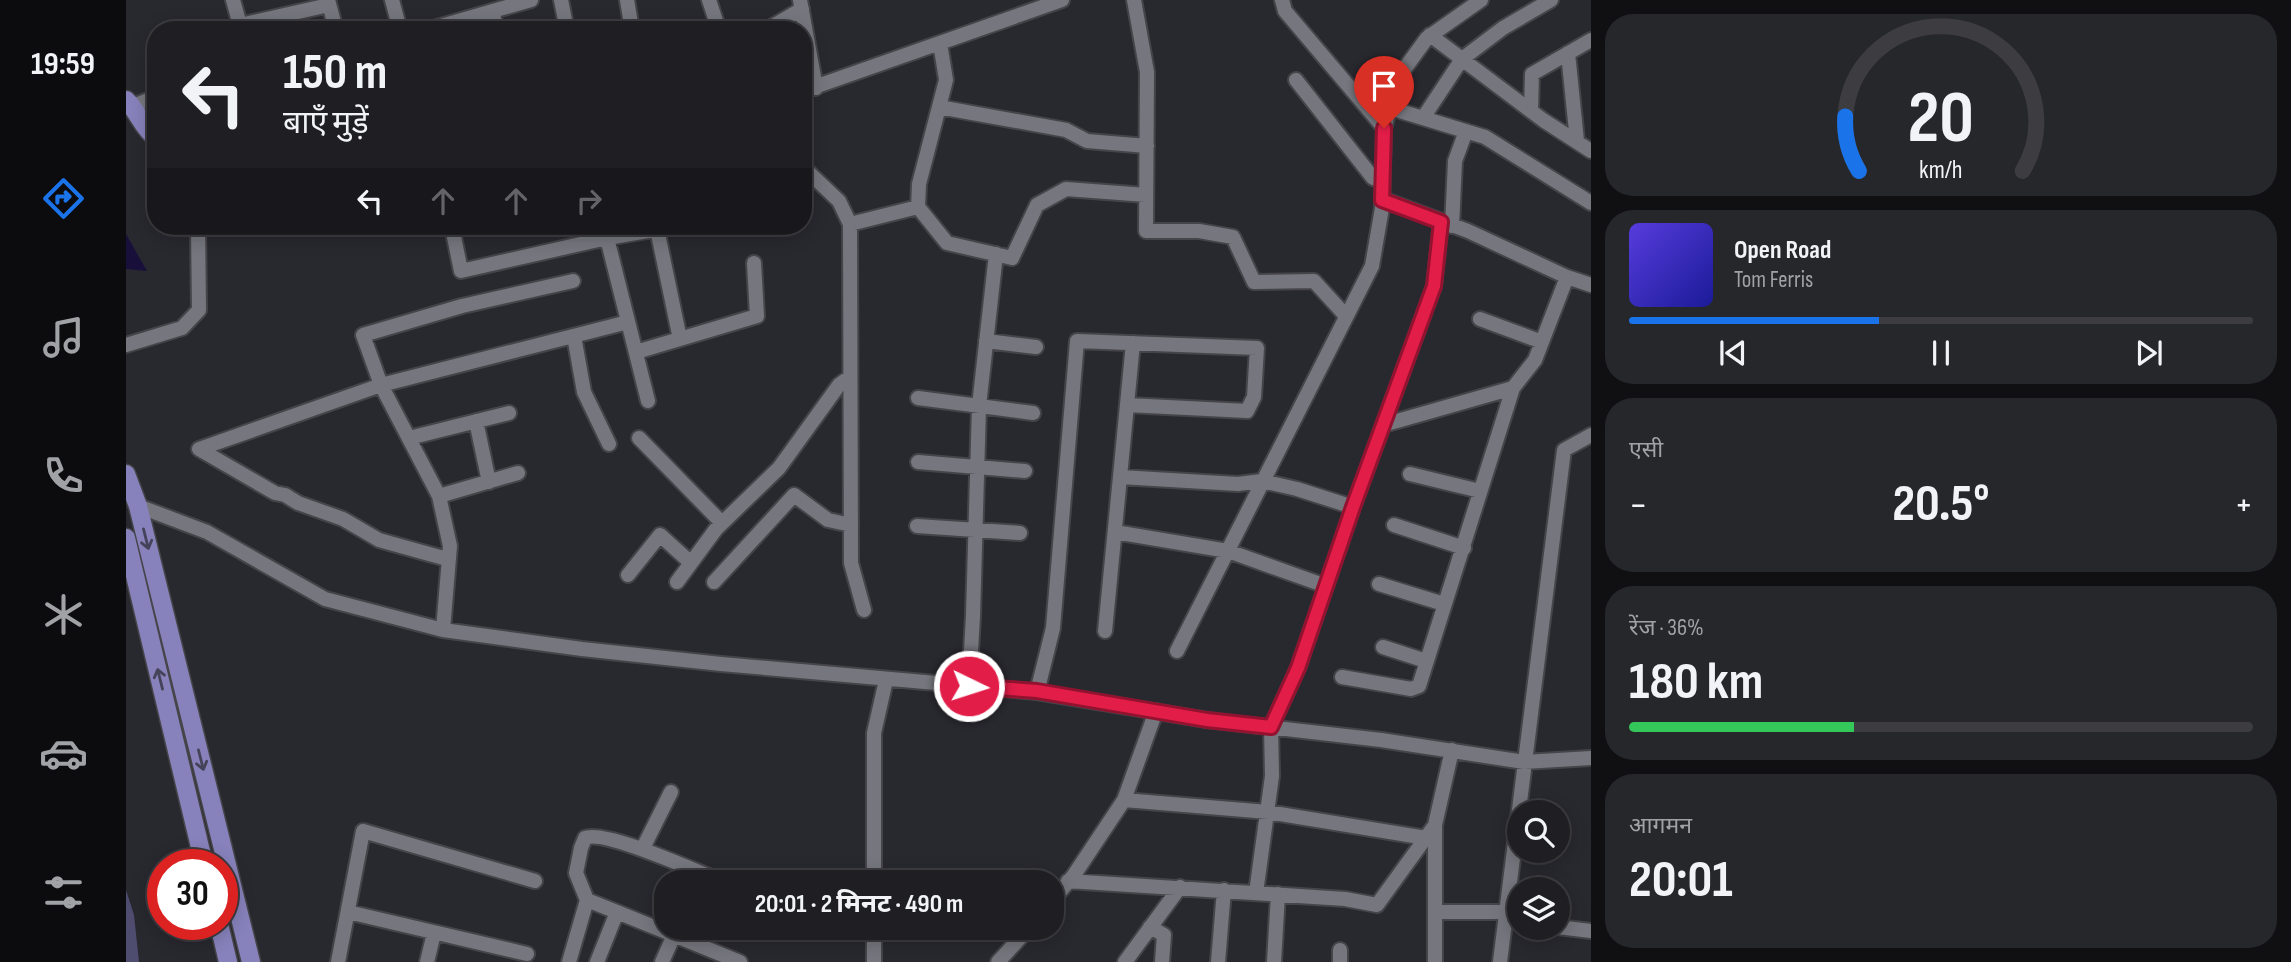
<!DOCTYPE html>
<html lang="hi">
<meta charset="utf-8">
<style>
:root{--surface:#1e1e23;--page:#26272b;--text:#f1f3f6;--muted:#a1a2a6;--line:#3c3c41;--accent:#1a73e8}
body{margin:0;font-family:"Sofia Sans Condensed","Noto Sans Devanagari",sans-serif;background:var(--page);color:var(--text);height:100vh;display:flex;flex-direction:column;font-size:26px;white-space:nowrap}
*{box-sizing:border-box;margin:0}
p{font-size:23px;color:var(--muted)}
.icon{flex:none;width:38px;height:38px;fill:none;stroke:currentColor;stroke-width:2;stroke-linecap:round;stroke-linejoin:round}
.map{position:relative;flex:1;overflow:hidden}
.details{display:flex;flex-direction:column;gap:14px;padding:14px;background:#101013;width:700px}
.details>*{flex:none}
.top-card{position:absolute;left:21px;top:21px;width:665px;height:214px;border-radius:28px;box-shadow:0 4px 18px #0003,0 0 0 2px var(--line);background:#1e1e23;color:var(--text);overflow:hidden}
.tools{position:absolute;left:1381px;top:800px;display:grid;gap:14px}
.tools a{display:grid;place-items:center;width:63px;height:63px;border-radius:50%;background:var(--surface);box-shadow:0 4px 18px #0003,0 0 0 2px var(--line);font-size:35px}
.speed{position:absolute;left:21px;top:849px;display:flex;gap:14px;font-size:35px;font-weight:700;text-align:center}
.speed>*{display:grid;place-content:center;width:91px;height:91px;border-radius:50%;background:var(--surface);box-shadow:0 4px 18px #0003,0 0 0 2px var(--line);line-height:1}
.speed .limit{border:10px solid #d22;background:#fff;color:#111}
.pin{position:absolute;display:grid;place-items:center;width:60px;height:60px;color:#fff;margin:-72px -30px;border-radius:50% 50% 50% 0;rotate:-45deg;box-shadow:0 0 7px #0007}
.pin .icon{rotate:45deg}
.me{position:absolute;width:77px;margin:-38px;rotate:94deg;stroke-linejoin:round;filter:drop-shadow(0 0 5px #0008)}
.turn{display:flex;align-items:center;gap:24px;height:147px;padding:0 21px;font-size:32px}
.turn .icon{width:91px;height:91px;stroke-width:2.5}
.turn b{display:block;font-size:49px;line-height:60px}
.lanes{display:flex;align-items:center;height:66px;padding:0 21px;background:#0003;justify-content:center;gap:35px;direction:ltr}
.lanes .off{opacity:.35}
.big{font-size:52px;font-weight:700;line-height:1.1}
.details .tile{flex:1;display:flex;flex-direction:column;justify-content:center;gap:10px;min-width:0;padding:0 24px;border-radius:28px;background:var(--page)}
.details .dial{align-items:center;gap:0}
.dial svg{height:182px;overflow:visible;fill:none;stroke:var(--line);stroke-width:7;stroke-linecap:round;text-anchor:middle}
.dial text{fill:var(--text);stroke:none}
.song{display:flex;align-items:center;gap:21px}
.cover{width:84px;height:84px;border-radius:10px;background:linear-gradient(135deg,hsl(250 70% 55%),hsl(240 70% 35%))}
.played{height:7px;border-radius:4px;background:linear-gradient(90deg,var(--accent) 40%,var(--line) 40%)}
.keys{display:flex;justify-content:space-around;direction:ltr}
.heat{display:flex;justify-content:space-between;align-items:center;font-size:38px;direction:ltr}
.charge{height:10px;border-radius:5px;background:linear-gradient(90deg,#34c759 36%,var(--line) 0)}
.trip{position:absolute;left:528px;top:870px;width:410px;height:70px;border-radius:28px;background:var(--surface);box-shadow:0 4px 18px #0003,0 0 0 2px var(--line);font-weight:700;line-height:70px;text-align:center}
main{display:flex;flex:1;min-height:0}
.dock{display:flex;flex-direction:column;width:126px;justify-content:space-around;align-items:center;background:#0c0c0e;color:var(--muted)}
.dock .icon{width:49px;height:49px}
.dock .selected{color:var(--accent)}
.dock b{font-size:32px;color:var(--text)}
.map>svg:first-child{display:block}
.green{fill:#4f4d6f}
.water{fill:#18103a}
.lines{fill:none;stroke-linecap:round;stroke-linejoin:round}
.minor-casing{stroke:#444449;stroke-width:18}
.major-casing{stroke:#444449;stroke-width:21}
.minor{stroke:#76767e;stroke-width:14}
.major{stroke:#8782bb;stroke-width:18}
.oneway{stroke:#444359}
.route-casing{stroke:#92132f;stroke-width:18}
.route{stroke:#e11d48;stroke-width:12}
</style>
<main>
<nav class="dock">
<b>19:59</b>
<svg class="icon selected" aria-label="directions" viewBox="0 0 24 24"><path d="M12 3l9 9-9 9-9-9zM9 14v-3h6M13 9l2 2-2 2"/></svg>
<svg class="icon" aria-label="music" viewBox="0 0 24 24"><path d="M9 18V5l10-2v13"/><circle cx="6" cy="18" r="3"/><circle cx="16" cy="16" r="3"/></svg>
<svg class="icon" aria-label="phone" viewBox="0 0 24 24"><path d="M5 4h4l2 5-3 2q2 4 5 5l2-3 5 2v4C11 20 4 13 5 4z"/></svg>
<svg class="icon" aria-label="climate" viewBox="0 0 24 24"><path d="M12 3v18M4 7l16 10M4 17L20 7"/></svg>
<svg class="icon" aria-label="car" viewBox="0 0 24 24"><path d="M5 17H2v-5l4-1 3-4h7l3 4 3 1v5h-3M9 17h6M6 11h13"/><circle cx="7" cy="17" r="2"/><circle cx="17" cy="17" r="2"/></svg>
<svg class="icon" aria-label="filters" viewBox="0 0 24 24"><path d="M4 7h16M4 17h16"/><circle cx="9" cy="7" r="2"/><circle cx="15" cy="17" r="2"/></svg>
</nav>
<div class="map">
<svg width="1465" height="962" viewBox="0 0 1465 962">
<rect width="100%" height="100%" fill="#28282f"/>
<path class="green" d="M0 890 8 915 13 962H0Z"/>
<path class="water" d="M0 234 21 271 0 269Z"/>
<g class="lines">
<g class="minor-casing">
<path id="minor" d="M107 0 114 25 203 5
M202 0 210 30
M266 0 274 30
M435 0 441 30
M501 0 506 30
M583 0 593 30
M674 0 690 88
M1008 0 1021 72 1020 231H1073L1107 237 1128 282 1188 281 1220 316
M1156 0 1159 11 1258 128
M366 11 371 30
M301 30 405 0
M640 30 676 9
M1304 35 1417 120 1465 151
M814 43 820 80 793 184 792 207 821 243 886 258 911 205 940 189 1020 195
M1442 53 1451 141
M1170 80 1247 178 1256 180
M677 91 936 0
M7 106 30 97
M813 107 940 130 961 141 1021 146
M1264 108 1359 137 1465 203
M1405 111 1406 74 1465 40
M1297 118 1336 59 1377 28 1425 0
M677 167 713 201 724 224 725 563 738 610
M1256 199 1342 231 1441 277 1465 285
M724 224 792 207
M1326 226 1329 161 1340 131
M531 229 554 339
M327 232 335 271 481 238 551 226
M481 238 522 401
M1354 319 1416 342
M448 336 458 392 483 444
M860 341 910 347
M0 345 56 328 73 310 72 226
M510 352 631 316 628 263
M792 398 907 413
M350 421 363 482
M1257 425 1387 388
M283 438 383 413
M513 438 596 523
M792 462 899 471
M1284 474 1354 491
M994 477 1112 484 1136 481 1171 489 1227 507
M313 496 392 473
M12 506 81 532 199 599 317 630 456 649 595 664 911 692 1081 720 1255 740 1398 762 1465 758
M1268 525 1338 548
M791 526 894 533
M989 532 1102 551 1200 586
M321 559 253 540 217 519 172 503 159 495 149 493 73 449 255 385 502 322
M502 575 534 535 565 563
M551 582 590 529 653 468 713 385 724 377
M588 582 668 495 702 520 725 525
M1253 584 1318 604
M317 630 324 546 313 496 255 385 237 335 336 306 447 281
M979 631 1007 343
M1257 647 1300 661
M1051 651 1246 266 1256 208 1258 128 1274 75 1301 38 1355 0
M1216 677 1285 689 1293 686 1387 388 1409 360 1441 277
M843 686 847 616 853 406 870 254
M911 692 927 628 951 341 1131 348 1128 397 1121 411 1001 405
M998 800 1142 812 1300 838
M517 848 545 792
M942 881 1219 899 1251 905 1309 825 1326 750
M748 882V733L760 680
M1130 893 1146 776 1145 727 1172 668 1227 507 1308 286 1315 222
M461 900 491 912
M926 901 948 875 998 800 1030 711
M222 912 401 954
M1309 912H1380
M1024 927 1038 935 1036 962
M1432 927 1465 931
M748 928V962
M1214 950V962
M212 962 237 831 409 881
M301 962 308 933
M443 962 461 900 450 873 455 848 459 838C479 829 573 873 598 882
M471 962 491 912 614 962
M536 962 548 935
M872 962 903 928
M999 962 1054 887
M1092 962 1098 890
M1148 962 1152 894
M1309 962V825
M1374 962 1438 450 1465 435"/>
</g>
<g class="major-casing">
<path id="major" d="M0 100C12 111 16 128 30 138
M0 474 12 506 125 962
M0 538 78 864
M93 924 102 962"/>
</g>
<use href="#minor" class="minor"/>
<use href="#major" class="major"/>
</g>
<defs><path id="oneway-shaft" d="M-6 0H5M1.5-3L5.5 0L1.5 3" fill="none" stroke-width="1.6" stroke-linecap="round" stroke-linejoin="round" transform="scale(1.75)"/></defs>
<g class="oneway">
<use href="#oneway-shaft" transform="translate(20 539) rotate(76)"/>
<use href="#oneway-shaft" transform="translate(34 679) rotate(-104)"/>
<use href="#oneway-shaft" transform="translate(75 760) rotate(76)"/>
</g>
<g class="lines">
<g class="route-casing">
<path id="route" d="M843 686 911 691 1081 720 1145 727 1172 668 1227 507 1308 286 1315 222 1256 200 1258 128"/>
</g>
<use href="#route" class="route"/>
</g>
</svg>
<div class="tools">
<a><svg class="icon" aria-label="search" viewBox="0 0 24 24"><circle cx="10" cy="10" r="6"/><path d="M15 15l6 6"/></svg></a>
<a><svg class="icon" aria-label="layers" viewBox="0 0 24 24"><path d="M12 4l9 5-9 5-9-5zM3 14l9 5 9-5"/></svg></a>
</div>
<div class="speed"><div class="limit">30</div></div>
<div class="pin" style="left:1258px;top:128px;background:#d93025"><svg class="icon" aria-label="arrive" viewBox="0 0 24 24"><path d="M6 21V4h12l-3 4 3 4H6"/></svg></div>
<svg class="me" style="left:843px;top:686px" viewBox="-20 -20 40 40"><circle r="17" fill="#e11d48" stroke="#fff" stroke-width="3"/><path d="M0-11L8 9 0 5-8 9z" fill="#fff"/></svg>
<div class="trip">20:01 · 2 मिनट · 490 m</div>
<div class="top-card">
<div class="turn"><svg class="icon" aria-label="left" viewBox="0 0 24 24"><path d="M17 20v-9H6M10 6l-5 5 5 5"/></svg><div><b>150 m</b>बाएँ मुड़ें</div></div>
<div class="lanes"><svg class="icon" aria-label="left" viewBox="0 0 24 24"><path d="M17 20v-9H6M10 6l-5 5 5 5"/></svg><svg class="icon off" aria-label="ahead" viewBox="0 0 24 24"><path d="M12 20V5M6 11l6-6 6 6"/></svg><svg class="icon off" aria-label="ahead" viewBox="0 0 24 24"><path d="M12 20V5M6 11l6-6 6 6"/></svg><svg class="icon off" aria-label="right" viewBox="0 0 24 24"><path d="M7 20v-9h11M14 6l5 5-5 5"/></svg></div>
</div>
</div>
<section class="details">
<div class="tile dial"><svg viewBox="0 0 100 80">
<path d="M14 69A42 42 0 1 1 86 69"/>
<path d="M14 69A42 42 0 0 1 8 45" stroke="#1a73e8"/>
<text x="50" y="56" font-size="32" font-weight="700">20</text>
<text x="50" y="72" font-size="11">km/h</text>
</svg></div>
<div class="tile">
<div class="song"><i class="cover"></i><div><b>Open Road</b><p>Tom Ferris</p></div></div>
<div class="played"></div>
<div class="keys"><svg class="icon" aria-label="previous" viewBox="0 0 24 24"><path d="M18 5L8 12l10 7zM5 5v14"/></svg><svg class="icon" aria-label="pause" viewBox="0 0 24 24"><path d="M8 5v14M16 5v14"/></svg><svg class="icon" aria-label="next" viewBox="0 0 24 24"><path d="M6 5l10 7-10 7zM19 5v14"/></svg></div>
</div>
<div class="tile"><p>एसी</p>
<div class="heat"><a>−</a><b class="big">20.5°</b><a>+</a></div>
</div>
<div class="tile"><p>रेंज · 36%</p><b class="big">180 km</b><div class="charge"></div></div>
<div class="tile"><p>आगमन</p><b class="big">20:01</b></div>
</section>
</main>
